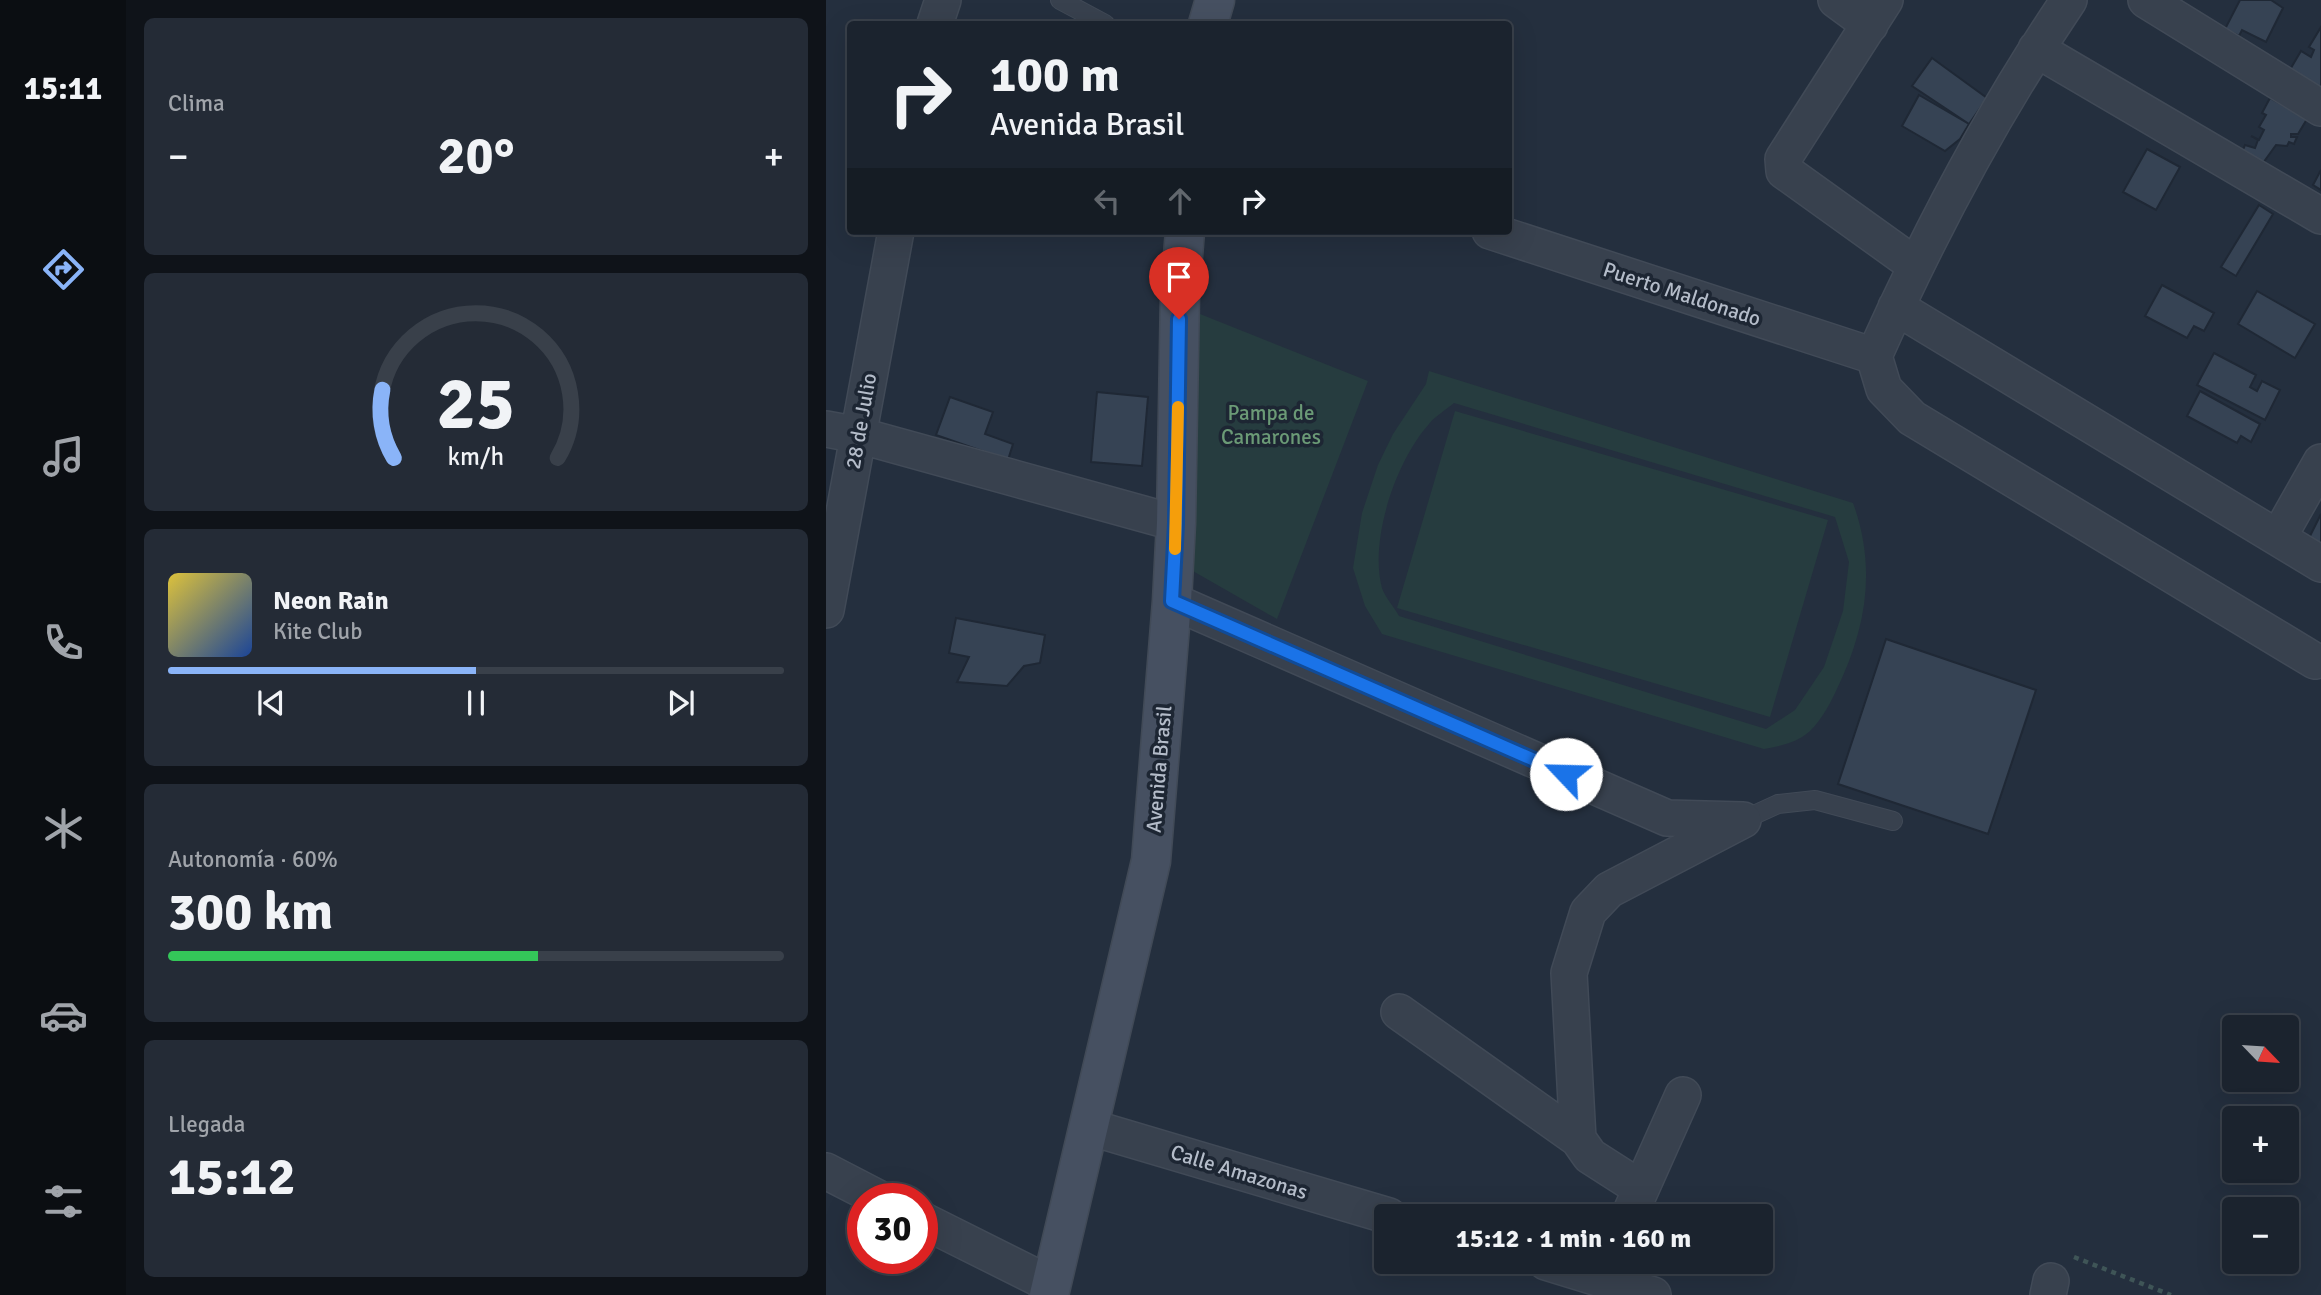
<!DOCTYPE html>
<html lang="es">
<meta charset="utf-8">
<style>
:root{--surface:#1b232e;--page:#242b36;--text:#f1f3f6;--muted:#a0a4aa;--line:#39404a;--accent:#8ab4f8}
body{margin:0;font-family:Signika,sans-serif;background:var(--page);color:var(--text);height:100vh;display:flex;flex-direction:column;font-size:26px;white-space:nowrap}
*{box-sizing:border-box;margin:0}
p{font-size:23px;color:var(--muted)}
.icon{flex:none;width:38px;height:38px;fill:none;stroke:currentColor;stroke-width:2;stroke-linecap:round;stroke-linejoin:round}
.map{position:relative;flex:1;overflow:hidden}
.sheet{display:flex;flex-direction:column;gap:18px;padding:18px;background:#0f1319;width:700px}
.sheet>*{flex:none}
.banner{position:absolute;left:21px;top:21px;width:665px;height:214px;border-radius:7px;box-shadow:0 7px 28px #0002,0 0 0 2px var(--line);background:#1b232e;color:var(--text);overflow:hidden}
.needle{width:46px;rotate:115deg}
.controls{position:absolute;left:1396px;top:1015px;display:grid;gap:14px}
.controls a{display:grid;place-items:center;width:77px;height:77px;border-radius:7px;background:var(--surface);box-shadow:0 7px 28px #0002,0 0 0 2px var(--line);font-size:35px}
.speed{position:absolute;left:21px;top:1183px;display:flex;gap:14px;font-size:35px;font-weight:700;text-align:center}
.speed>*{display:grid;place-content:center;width:91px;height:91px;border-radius:50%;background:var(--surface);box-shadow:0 7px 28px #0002,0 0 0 2px var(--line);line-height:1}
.speed .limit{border:10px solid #d22;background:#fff;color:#111}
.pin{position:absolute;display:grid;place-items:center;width:60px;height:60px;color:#fff;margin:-72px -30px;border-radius:50% 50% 50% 0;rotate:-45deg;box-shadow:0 0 7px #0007}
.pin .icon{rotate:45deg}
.me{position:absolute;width:77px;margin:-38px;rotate:294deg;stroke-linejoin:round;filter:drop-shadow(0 0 5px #0008)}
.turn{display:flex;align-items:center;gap:24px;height:147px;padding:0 28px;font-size:32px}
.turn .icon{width:91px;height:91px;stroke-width:2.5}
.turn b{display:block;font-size:49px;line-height:60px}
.lanes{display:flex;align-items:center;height:66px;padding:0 28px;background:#0003;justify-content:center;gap:35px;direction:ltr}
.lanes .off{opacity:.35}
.big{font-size:52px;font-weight:700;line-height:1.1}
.sheet .card{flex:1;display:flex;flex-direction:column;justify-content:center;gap:10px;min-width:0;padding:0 24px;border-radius:10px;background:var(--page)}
.sheet .dial{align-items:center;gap:0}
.dial svg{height:182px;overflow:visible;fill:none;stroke:var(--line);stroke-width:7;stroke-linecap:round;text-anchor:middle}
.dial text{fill:var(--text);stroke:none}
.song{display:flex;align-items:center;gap:21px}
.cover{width:84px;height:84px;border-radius:10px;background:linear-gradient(135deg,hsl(50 70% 55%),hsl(220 70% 35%))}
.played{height:7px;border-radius:4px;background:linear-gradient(90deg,var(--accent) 50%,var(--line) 50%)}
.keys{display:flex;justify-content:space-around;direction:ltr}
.heat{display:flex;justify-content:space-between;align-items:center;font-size:38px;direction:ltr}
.charge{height:10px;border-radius:5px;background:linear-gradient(90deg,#34c759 60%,var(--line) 0)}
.trip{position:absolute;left:548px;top:1204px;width:399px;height:70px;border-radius:7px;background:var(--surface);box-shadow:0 7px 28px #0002,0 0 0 2px var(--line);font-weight:700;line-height:70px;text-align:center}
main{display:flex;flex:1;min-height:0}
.tabs{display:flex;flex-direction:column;width:126px;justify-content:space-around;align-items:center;background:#0b0e12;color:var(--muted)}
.tabs .icon{width:49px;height:49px}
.tabs .selected{color:var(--accent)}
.tabs b{font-size:32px;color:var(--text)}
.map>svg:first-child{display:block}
.green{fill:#263c3f;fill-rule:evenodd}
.building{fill:#364354;stroke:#1f2835;stroke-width:2}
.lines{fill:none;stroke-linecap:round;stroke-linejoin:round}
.service-casing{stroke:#414a57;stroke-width:20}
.minor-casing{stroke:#414a57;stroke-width:38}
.secondary-casing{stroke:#414a57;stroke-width:41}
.path{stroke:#3f5557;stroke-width:4.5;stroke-dasharray:5 5;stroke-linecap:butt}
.service{stroke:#38414e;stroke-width:18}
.minor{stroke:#38414e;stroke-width:35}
.secondary{stroke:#465061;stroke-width:38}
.route-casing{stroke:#114b97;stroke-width:18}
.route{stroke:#1a73e8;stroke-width:12}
.slow{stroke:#f59e0b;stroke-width:12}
.labels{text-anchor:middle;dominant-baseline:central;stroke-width:7;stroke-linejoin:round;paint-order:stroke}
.street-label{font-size:21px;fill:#b4bcc9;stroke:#1d2633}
.park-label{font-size:21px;fill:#6b9a76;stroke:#1d2633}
</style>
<main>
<nav class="tabs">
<b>15:11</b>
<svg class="icon selected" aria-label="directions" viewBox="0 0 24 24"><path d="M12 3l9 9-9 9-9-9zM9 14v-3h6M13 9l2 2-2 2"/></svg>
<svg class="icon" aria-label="music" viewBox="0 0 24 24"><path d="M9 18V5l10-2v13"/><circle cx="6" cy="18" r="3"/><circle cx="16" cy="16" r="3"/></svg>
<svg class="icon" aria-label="phone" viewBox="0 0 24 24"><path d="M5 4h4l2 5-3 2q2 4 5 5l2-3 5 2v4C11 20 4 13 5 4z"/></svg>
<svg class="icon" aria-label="climate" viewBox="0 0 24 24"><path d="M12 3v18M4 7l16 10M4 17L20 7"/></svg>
<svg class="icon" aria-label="car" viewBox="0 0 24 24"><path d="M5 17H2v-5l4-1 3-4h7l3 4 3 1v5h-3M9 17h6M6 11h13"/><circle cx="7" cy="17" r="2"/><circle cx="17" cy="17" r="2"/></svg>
<svg class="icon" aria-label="filters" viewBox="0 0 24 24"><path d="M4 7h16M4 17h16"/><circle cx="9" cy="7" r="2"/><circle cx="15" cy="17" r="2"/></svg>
</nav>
<section class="sheet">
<div class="card"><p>Clima</p>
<div class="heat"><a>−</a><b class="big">20°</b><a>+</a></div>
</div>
<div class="card dial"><svg viewBox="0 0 100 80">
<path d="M14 69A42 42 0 1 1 86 69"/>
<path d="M14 69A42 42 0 0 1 9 39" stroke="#8ab4f8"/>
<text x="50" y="56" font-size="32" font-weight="700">25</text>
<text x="50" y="72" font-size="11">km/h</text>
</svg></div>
<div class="card">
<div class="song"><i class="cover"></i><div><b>Neon Rain</b><p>Kite Club</p></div></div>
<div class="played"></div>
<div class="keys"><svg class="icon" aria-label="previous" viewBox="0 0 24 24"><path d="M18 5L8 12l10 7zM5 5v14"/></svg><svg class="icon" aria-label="pause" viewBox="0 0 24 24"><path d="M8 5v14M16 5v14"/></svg><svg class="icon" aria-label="next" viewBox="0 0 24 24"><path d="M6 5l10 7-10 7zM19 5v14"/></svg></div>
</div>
<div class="card"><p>Autonomía · 60%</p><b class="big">300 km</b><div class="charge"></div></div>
<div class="card"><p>Llegada</p><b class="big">15:12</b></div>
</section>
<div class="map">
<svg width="1495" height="1295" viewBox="0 0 1495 1295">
<rect width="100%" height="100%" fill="#242f3e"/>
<path class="green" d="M374 314 542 381 451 619 365 570Z
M603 371 1027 503C1051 569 1040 629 1010 691 1003 706 992 726 979 735 966 744 953 746 938 749L556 634 539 606 527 568 536 513 552 465 567 434 600 384ZM628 403 1009 517 1023 562 1017 611 998 667 969 710 940 729 573 616C568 607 559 597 556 588 543 540 570 461 603 424 609 416 620 410 628 403Z
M629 411 1002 520 944 717 571 608Z"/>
<path class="building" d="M1414 0H1445L1457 8 1440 42 1416 30 1413 36 1399 29Z
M1495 27V91L1462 73 1475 51 1485 57 1488 50 1483 47Z
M1106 58 1161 98 1143 124 1086 86Z
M1093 95 1143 124 1134 139 1119 151 1076 126Z
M1444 98 1481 119 1472 134H1465V137H1471L1468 144 1463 142 1461 146 1450 145 1437 163 1415 155 1419 145 1429 148 1432 140 1425 136 1433 140 1438 130 1433 127 1440 115 1436 113Z
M1321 149 1354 167 1330 210 1297 192Z
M1495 170V190L1487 185Z
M1433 205 1447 214 1410 276 1395 267Z
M1336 285 1388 313 1378 331 1368 326 1361 338 1319 316Z
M1431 291 1489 324 1469 358 1412 324Z
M1388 353 1430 375 1424 387 1431 391 1436 381 1454 390 1439 420 1371 385Z
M1374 391 1434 424 1425 442 1415 436 1411 443 1361 416Z
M271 392 322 397 316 466 265 462Z
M124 397 167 412 159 434 187 444 182 460 110 435Z
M1495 514V545L1483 538Z
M130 618 219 635 214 663 198 666 181 686 131 682 143 657 123 653Z
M1060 639 1210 690 1162 834 1012 784Z"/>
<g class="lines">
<g class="service-casing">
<path id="service" d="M234 0 279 24
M917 820 952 804 989 800 1067 821"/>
</g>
<g class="minor-casing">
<path id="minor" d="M1010 0 1044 25
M1059 0 957 159 958 171 1089 265
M1243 0C1167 112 1103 233 1048 356L1058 389 1086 418 1489 661
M1320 0 1495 108
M109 24 117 0
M1210 49 1495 216
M664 231 1048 356
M1070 307 1495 564
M0 429 32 435 350 523
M1452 538 1495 462
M346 601 841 818 917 820
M0 610 70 231
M573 1012 752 1139
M263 1127 563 1216
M0 1171 54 1199
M814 1188 764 1156 752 1139 743 973 762 912 783 890 917 820
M803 1216 857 1095
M96 1220 226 1285
M720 1262 827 1295
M1222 1295 1225 1281"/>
</g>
<g class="secondary-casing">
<path id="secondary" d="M382 24 389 0
M223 1295 325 861 346 601 350 523 354 293 359 231"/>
</g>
<path class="path" d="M1248 1257 1345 1295"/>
<use href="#service" class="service"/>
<use href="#minor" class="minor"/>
<use href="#secondary" class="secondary"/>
</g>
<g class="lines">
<g class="route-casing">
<path id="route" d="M353 319 350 523 346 601 740 774"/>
</g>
<use href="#route" class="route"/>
<path class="slow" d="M349 549 352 407"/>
</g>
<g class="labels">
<g class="street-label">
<text transform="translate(856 294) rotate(18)">Puerto Maldonado</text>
<text transform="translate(35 421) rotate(-80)">28 de Julio</text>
<text transform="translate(333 769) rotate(-85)">Avenida Brasil</text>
<text transform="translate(413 1172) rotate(17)">Calle Amazonas</text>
</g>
<g class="park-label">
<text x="445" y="413">Pampa de<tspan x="445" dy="24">Camarones</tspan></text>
</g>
</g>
</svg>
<div class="controls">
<a><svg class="needle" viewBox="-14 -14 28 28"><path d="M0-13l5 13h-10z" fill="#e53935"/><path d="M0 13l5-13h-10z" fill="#a0a4aa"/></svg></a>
<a>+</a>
<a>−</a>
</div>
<div class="speed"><div class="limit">30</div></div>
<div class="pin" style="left:353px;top:319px;background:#d93025"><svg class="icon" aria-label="arrive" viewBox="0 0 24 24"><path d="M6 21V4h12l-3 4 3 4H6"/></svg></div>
<svg class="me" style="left:740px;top:774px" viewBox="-20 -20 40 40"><circle r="19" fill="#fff"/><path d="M0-13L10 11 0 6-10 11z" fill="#1a73e8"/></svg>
<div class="trip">15:12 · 1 min · 160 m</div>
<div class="banner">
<div class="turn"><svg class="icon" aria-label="right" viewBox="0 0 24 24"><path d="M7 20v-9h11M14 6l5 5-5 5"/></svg><div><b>100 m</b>Avenida Brasil</div></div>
<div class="lanes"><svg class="icon off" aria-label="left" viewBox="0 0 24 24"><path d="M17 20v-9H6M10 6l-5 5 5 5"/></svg><svg class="icon off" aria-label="ahead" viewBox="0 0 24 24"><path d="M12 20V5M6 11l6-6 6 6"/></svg><svg class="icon" aria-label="right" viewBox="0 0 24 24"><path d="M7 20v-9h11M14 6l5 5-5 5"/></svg></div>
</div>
</div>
</main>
